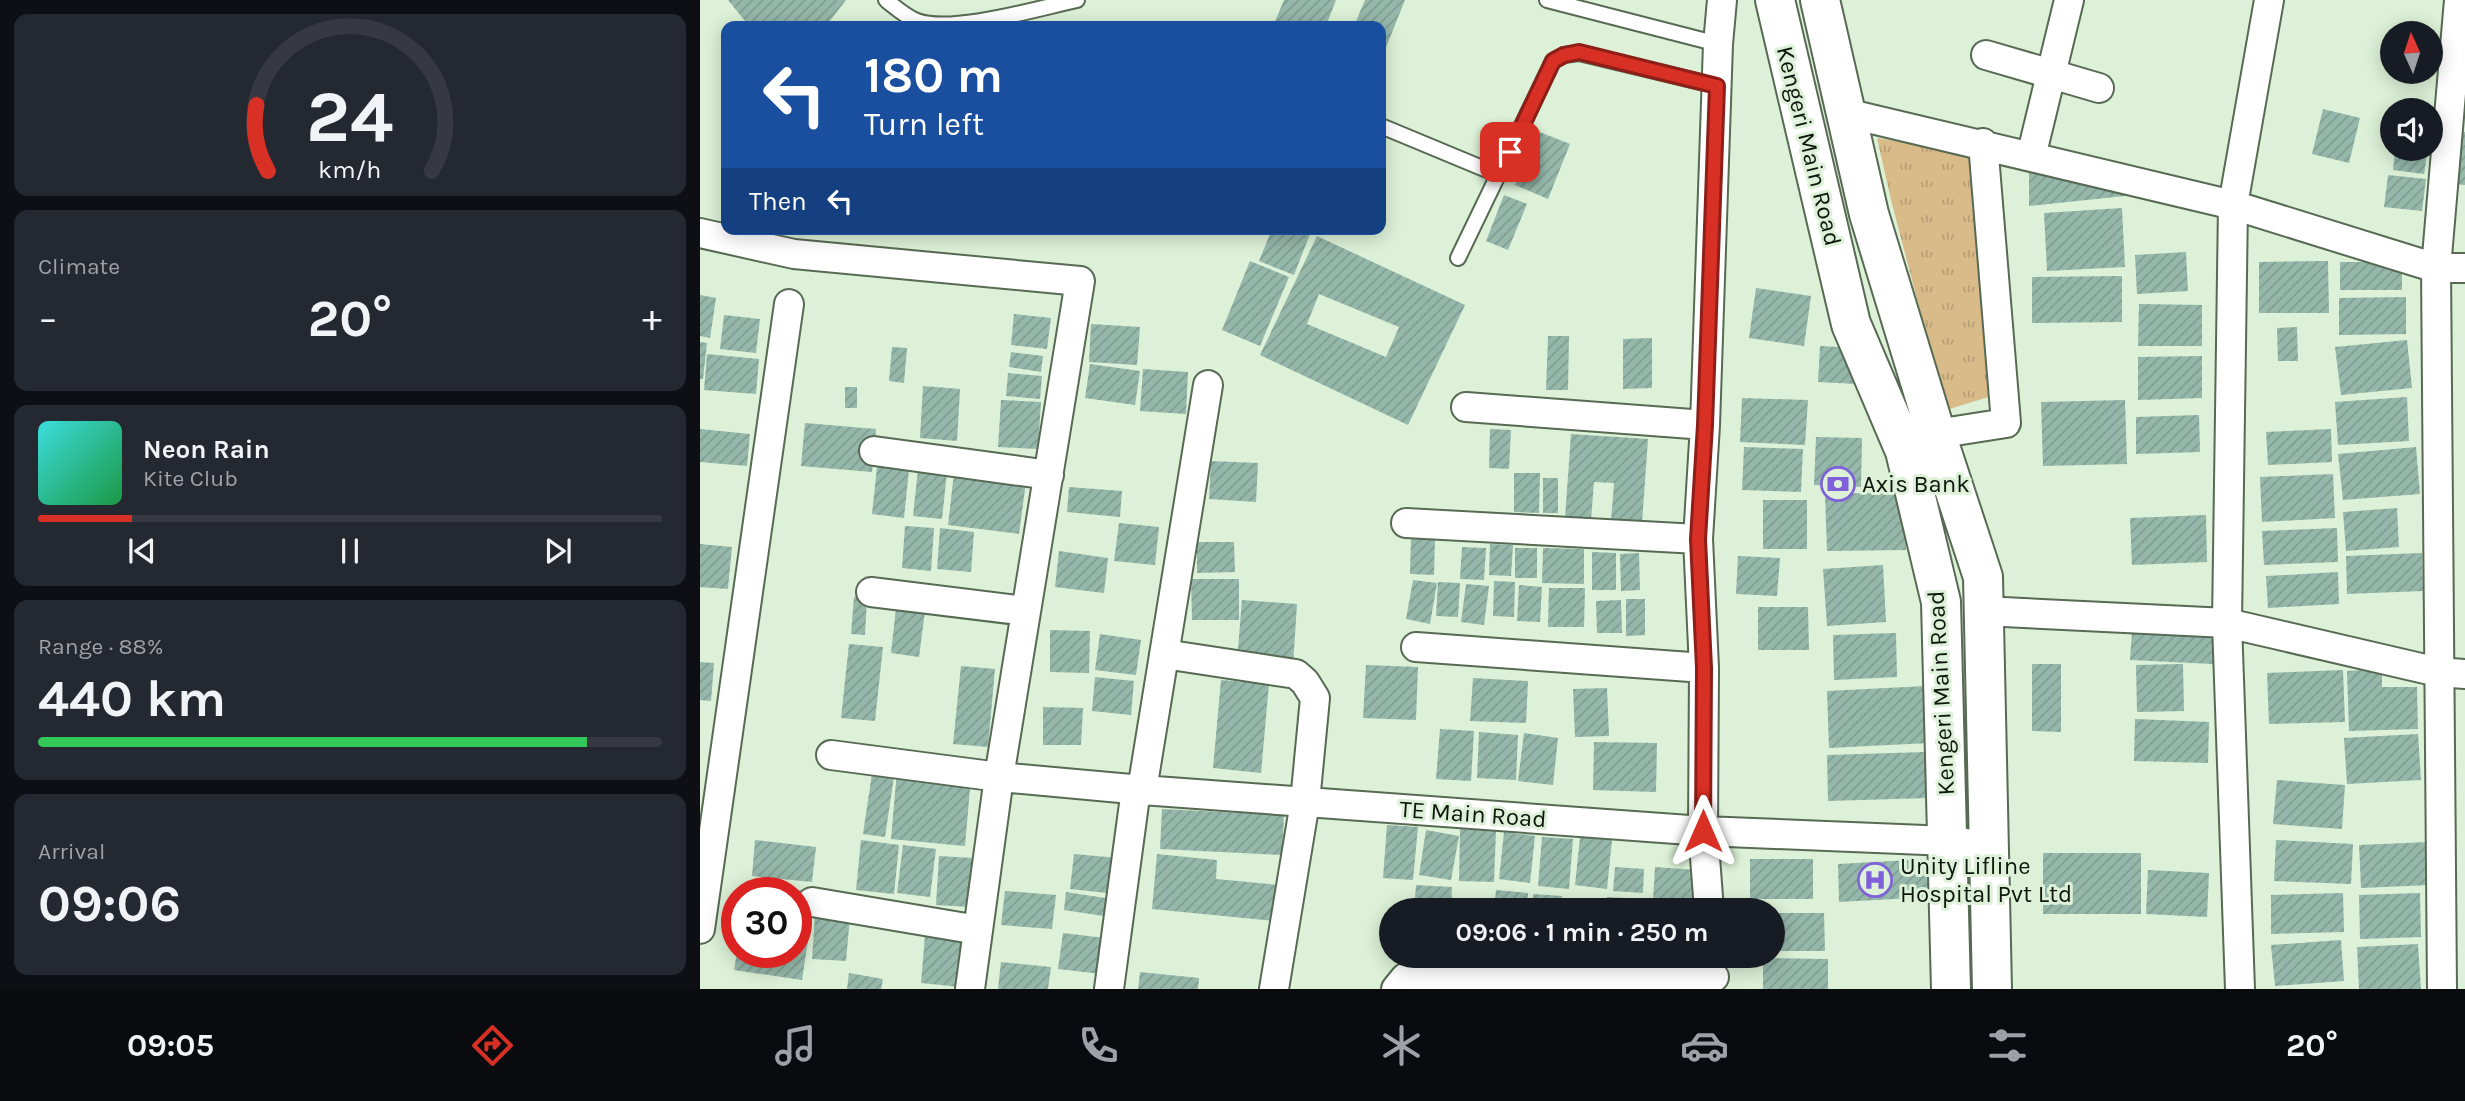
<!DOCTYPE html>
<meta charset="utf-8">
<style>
:root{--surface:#171b24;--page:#242831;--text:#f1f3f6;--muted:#9ea1a6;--line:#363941;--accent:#d93025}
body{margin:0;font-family:Karla,sans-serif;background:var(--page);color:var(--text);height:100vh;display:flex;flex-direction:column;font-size:26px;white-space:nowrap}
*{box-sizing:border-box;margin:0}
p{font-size:23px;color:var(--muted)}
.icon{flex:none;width:38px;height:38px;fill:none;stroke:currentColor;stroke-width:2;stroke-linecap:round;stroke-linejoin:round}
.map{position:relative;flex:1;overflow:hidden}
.drawer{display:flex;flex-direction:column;gap:14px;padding:14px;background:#0d0f14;width:700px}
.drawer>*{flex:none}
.banner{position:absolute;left:21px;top:21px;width:665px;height:214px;border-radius:14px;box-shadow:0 4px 18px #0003;background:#1a4fa0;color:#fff;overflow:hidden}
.needle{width:46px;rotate:357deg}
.fabs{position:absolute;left:1680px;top:21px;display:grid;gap:14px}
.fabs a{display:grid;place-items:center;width:63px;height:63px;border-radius:50%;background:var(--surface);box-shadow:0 4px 18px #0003;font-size:35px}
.speed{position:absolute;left:21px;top:877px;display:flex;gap:14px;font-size:35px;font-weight:700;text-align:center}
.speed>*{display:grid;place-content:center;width:91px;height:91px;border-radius:50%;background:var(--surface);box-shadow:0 4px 18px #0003;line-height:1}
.speed .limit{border:10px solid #d22;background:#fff;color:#111}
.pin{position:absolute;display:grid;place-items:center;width:60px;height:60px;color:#fff;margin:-30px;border-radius:14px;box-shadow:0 4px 10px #0006}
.me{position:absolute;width:77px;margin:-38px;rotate:0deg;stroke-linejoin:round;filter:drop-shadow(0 0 5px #0008)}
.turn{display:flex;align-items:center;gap:24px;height:147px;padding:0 28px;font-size:32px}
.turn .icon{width:91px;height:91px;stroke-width:2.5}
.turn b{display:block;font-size:49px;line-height:60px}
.then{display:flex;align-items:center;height:66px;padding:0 28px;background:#0003;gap:14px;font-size:26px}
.big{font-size:52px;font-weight:700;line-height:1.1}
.drawer .tile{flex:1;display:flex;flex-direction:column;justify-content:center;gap:10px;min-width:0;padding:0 24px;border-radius:14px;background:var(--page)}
.drawer .dial{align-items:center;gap:0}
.dial svg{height:182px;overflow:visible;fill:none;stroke:var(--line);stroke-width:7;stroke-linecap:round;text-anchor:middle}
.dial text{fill:var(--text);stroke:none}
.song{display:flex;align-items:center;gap:21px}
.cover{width:84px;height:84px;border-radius:10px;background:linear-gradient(135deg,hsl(180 70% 55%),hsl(140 70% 35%))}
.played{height:7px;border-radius:4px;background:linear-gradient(90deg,var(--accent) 15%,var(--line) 15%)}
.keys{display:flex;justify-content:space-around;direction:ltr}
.heat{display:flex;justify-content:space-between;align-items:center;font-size:38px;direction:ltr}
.charge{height:10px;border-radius:5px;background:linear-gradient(90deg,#34c759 88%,var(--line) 0)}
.trip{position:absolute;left:679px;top:898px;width:406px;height:70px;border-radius:35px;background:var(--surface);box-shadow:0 4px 18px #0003;font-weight:700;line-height:70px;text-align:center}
.dock{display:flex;height:112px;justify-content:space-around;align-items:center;background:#090b0e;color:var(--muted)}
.dock .icon{width:49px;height:49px}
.dock .on{color:var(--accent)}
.dock b{font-size:32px;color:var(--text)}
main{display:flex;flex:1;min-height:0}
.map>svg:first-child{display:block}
.park{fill:url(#park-tufts)}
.building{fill:url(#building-hatch);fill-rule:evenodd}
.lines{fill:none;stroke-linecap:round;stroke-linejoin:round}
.service-casing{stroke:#576a53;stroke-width:18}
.minor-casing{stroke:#576a53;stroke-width:32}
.primary-casing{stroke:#576a53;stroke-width:42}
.service{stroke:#fff;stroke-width:14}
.minor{stroke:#fff;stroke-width:28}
.primary{stroke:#fff;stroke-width:38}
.route-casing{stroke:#8d1f18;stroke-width:18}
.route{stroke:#d93025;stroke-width:12}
.labels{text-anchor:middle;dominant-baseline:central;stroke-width:6;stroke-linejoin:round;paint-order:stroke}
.street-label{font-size:24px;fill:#0f160d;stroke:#dcf1d7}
.poi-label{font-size:24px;fill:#0f160d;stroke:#dcf1d7;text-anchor:start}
</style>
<main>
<section class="drawer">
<div class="tile dial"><svg viewBox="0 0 100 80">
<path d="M14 69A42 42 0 1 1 86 69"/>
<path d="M14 69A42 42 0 0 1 9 40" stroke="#d93025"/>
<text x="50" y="56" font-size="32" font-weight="700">24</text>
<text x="50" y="72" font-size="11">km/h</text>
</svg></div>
<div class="tile"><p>Climate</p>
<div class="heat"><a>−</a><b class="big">20°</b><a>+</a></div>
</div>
<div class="tile">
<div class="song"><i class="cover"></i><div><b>Neon Rain</b><p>Kite Club</p></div></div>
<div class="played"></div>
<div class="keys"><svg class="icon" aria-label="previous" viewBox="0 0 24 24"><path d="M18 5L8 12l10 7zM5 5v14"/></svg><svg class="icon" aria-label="pause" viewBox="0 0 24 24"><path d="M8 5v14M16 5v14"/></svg><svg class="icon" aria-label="next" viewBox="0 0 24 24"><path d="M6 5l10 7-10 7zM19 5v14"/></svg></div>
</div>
<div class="tile"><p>Range · 88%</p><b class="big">440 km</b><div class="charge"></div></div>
<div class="tile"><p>Arrival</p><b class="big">09:06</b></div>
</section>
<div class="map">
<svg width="1765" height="989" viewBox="0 0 1765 989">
<defs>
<pattern id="park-tufts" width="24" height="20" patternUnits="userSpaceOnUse" patternTransform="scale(1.75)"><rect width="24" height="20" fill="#d9ba89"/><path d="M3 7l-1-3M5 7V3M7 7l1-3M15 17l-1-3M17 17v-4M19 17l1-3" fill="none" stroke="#b99f75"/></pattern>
<pattern id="building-hatch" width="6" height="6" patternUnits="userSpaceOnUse" patternTransform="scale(1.75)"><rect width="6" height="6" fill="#96b8ab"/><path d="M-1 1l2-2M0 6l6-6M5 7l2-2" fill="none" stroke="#809d92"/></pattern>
</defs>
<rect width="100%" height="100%" fill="#dcf1d7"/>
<path class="park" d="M1177 138 1269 152 1295 395 1246 410 1191 200Z"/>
<path class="building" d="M28 0H146L126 26H49Z
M584 0H636L626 26H573Z
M665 0H705L681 60V26H654Z
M1623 109 1660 118 1649 163 1612 154Z
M837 131 870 144 848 199 815 185Z
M1760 132H1765V185L1754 184Z
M1695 149H1728L1724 174 1693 170Z
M1329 165 1434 195 1329 206Z
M1688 175 1726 179 1722 211 1684 207Z
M804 195 827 204 808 250 786 241Z
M1422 208 1425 267 1347 271 1344 213Z
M572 229H612L594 275 559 261Z
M617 236 765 305 708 425 560 355ZM619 294 699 327 686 357 607 324Z
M1486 252 1488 291 1437 294 1435 255Z
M550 261 589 277 560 346 522 330Z
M1628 261 1629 313H1559V262Z
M1640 262H1702V290H1640Z
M1422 276V322L1332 323V277Z
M1056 288 1111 296 1104 346 1049 338Z
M0 295 16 298 10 338 0 336Z
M1706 297V334L1639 335V298Z
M1439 304 1502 305V346H1438Z
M314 314 351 318 347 349 311 345Z
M24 315 60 319 56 353 20 349Z
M391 324 440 327 437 365 389 362Z
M1597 327 1598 361H1578L1577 328Z
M848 336H869L868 390H846Z
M952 338V388L923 389V339Z
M1707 340 1712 388 1641 395 1635 347Z
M0 342 7 343 3 379H0Z
M1120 346 1159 348 1157 384 1118 382Z
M192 347 207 348 204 383 189 381Z
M311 352 343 356 341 372 309 367Z
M7 354 59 359 56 394 4 390Z
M1502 356V398L1438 400V357Z
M390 364 440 371 435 405 385 398Z
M443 369 488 372 486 414 440 411Z
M308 373 342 376 340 399 306 396Z
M223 386 260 389 257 441 220 438Z
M145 387H157V408H145Z
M1707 397 1709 441 1638 445 1635 402Z
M1042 398 1108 400 1105 445 1040 442Z
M301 400 341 402 338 449 298 447Z
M1425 400 1427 464 1343 466 1341 402Z
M1499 415 1500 452 1436 454V417Z
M105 423 176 429 172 472 101 466Z
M0 429 50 434 47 466 0 462Z
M790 429 811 430 809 469 789 468Z
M1631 429 1632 462 1568 465 1566 432Z
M871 434 948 439 942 523 911 521 914 483 894 482 891 520 865 518Z
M1116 437 1162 438 1161 487 1114 485Z
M1044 447 1103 449 1101 492 1042 490Z
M1716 447 1720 494 1643 500 1638 454Z
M511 461 558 463 556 502 509 499Z
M177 467 209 470 204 518 172 514Z
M218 469 247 472 242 519 213 516Z
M254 473 326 482 319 534 248 525Z
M814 473H840L839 513 814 512Z
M1633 474 1635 518 1562 522 1560 477Z
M843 478H858V513H843Z
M369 487 422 491 420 517 367 512Z
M1205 492 1206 550 1127 551 1125 494Z
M1063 500H1107V549H1063Z
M1697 508 1699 547 1646 551 1643 512Z
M1506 515 1507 562 1432 565 1430 518Z
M419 523 459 527 455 565 414 561Z
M205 526 234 528 231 571 202 568Z
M240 528 274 532 271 572 237 569Z
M1637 528 1638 562 1564 565 1562 531Z
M711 538 735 539 734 575 710 574Z
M497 542H534L535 572 497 573Z
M0 544 32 547 28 589 0 587Z
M790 544 813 545 811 576 789 575Z
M762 547 786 548 784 580 760 579Z
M815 548H837V578H815Z
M843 548 884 549V584L842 583Z
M359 551 408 558 404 593 355 587Z
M892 552 916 553V590H892Z
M939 553 940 590 921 591 920 554Z
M1722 553 1723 591 1647 594 1646 556Z
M1038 556 1080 558 1077 596 1036 594Z
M1183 565 1186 622 1127 626 1123 569Z
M1638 572 1639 604 1568 608 1566 576Z
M491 579H539V620H492Z
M713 580 737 583 730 624 706 619Z
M794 581 815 582 814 617 793 616Z
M738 582 760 583 758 617 736 616Z
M766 584 789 586 784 625 761 622Z
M819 585 842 587 840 622 817 621Z
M849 588H885L884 627H848Z
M154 597H167L165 635 151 634Z
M926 599H945V635L926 636Z
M542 600 597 604 593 665 537 661Z
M921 600 922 633H897L896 601Z
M1058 607H1108L1109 650H1058Z
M196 608 225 611 219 657 191 653Z
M350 630 390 631 389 673 350 672Z
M1432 632 1514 636 1513 664 1430 660Z
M1196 633 1197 677 1134 680 1133 635Z
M400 634 441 640 436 675 395 670Z
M149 644 183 647 175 721 141 718Z
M0 662 14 663 11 701 0 700Z
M1332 664H1361V732L1332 731Z
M1483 664 1484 711 1437 712 1436 665Z
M666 665 718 667 716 720 663 718Z
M261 666 295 669 288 747 253 744Z
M1682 669V687H1717L1718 729 1649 731 1647 671Z
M1643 670 1645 722 1569 724 1567 673Z
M395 677 434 681 431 715 392 711Z
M773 678 828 681 826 723 770 721Z
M521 680 569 684 561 773 513 768Z
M1226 686 1229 743 1129 748 1127 691Z
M907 688 909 736 875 737 873 689Z
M343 707 383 708 381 745H343Z
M1435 719 1509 722 1508 763 1434 761Z
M740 729 774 731 771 781 736 779Z
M779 732 818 735 816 780 777 778Z
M824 733 858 738 853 785 818 781Z
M1718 734 1721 780 1647 784 1644 738Z
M894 742 957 743 956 792 893 790Z
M1226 752 1228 798 1128 801 1127 755Z
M173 767 195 770 185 837 163 834Z
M197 771 271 777 265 846 191 839Z
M1577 780 1645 785 1642 829 1573 824Z
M462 809 584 815 582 855 460 849Z
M687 825 718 827 713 880 683 878Z
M760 829 796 830 794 882 759 881Z
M726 830 759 836 751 880 719 875Z
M804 832 835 836 830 883 799 879Z
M842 837 873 839 869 889 838 886Z
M880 837 912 840 907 889 875 885Z
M55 840 116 847 112 882 52 876Z
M161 840 199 845 194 894 156 890Z
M1576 840 1653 844 1651 884 1574 881Z
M1728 842 1730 885 1661 888 1659 845Z
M203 845 236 849 230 897 197 893Z
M1343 853H1441V914H1343Z
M374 854 419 858 416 894 370 889Z
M457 854 517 860 516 879 579 885 575 921 452 909Z
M239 856 273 858 270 907 236 905Z
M1050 859H1113V899H1050Z
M1229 859 1231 897 1139 902 1138 864Z
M915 867 944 869 943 893 913 891Z
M955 867 996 870 995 902 953 900Z
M1448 870 1509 873 1507 917 1446 914Z
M46 883 113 892 110 914 96 912V892H45Z
M716 885 752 887 751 910H714Z
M796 890 828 893 827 910H794Z
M305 891 356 895 352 929 301 925Z
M366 892 412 899 410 917 364 910Z
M1643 893 1644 932 1571 934V895Z
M1720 893 1721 937 1660 939 1659 895Z
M833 894 862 896 861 910H832Z
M907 897 946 899 945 910H907Z
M871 898H899V910H870Z
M952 905H997V910H952Z
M1073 913H1124L1125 951H1073Z
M115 915 150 917 146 961 112 959Z
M96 932 109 934 102 980 34 970 37 952H96Z
M363 933 405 938 401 974 358 969Z
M225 935 264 938 260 987 221 983Z
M1641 940 1644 981 1575 986 1571 945Z
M1718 944 1721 989H1659L1657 947Z
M1063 958 1128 959V989H1063Z
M301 962 351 967 348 989H298Z
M440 972 499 978 498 989H438Z
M149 973 183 979 181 989H147Z"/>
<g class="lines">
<g class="service-casing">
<path id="service" d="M186 0C195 7 206 17 217 21 252 34 339 8 377 0
M847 0 1018 44
M681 126 799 175
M758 258 853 61 864 55 879 53 1017 86"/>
</g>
<g class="minor-casing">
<path id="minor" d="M1286 55 1399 88
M1146 113 1533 205 1736 268H1765
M1331 157 1369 0
M0 233 94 254 380 281 299 777 270 989
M766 407 1005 425
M1236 434 1306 423 1283 143
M174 451 349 475
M706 523 998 539
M171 592 326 611
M1283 611 1527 623 1738 672 1765 674
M716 647 1004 668
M464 654 596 674 605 682 615 698 605 802 574 989
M131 755 299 777 442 790 1003 831 1249 841 1288 846
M442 790 508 385
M112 902 278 930
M1009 910 1003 831 1004 668 998 539 1005 425 1018 44 1022 0
M0 929 89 304
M409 989 436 789
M696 989 705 978 1014 977
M1540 989 1527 623 1533 205 1569 0
M1742 989 1736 268 1759 0"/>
</g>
<g class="primary-casing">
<path id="primary" d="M1075 0 1151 324 1205 451 1241 602 1251 989
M1120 0 1169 214 1236 434 1283 577 1292 989"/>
</g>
<use href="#service" class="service"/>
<use href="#minor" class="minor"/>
<use href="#primary" class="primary"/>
</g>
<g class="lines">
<g class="route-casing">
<path id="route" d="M810 152 853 61 864 55 879 52 1017 86 1005 425 998 539 1004 668 1003 831"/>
</g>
<use href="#route" class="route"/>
</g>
<defs>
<g id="bank-ring" transform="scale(1.75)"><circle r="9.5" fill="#dcf1d7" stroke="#7f5fda" stroke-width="1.5"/><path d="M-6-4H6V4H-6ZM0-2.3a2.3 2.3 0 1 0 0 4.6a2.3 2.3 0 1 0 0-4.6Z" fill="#7f5fda"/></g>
<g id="hospital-ring" transform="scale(1.75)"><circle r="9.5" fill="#dcf1d7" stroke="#7f5fda" stroke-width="1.5"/><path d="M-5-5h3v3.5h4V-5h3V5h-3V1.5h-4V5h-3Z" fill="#7f5fda"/></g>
</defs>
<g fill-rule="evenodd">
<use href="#bank-ring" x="1138" y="484"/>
<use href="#hospital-ring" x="1175" y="880"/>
</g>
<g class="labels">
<g class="street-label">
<text transform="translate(1109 146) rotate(76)">Kengeri Main Road</text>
<text transform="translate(1241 693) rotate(-93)">Kengeri Main Road</text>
<text transform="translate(773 814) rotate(4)">TE Main Road</text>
</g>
<g class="poi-label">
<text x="1162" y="484">Axis Bank</text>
<text x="1200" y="866">Unity Lifline<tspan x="1200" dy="28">Hospital Pvt Ltd</tspan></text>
</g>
</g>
</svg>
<div class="fabs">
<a><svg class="needle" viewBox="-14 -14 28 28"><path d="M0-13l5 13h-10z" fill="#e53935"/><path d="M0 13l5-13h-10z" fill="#9ea1a6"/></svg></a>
<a><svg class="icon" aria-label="sound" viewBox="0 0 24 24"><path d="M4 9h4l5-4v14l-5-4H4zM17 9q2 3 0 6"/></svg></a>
</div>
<div class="speed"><div class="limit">30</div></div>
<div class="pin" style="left:810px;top:152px;background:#d93025"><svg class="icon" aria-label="arrive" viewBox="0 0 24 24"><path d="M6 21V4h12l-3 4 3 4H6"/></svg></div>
<svg class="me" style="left:1003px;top:831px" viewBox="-20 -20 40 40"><path d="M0-17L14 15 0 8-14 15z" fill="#d93025" stroke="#fff" stroke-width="4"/></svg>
<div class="trip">09:06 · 1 min · 250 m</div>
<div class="banner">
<div class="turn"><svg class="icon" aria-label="left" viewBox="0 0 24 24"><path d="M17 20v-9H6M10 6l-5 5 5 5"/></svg><div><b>180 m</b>Turn left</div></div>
<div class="then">Then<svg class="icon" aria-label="left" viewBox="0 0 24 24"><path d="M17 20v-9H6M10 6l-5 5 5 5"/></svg></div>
</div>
</div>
</main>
<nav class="dock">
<b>09:05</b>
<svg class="icon on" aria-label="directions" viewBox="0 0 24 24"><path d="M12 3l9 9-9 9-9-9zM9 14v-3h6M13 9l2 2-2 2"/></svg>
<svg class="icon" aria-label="music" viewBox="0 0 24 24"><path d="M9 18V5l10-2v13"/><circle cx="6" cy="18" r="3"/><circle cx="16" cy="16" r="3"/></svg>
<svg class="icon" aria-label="phone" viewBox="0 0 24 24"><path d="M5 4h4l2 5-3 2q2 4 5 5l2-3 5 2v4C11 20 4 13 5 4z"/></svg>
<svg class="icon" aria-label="climate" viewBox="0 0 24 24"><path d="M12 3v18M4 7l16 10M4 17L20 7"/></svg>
<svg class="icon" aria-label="car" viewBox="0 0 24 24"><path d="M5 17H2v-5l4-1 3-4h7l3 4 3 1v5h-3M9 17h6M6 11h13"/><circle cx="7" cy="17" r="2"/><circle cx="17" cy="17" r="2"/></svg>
<svg class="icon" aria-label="filters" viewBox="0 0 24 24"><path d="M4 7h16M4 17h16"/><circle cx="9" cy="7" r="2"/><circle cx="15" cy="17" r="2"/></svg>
<b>20°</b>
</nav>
